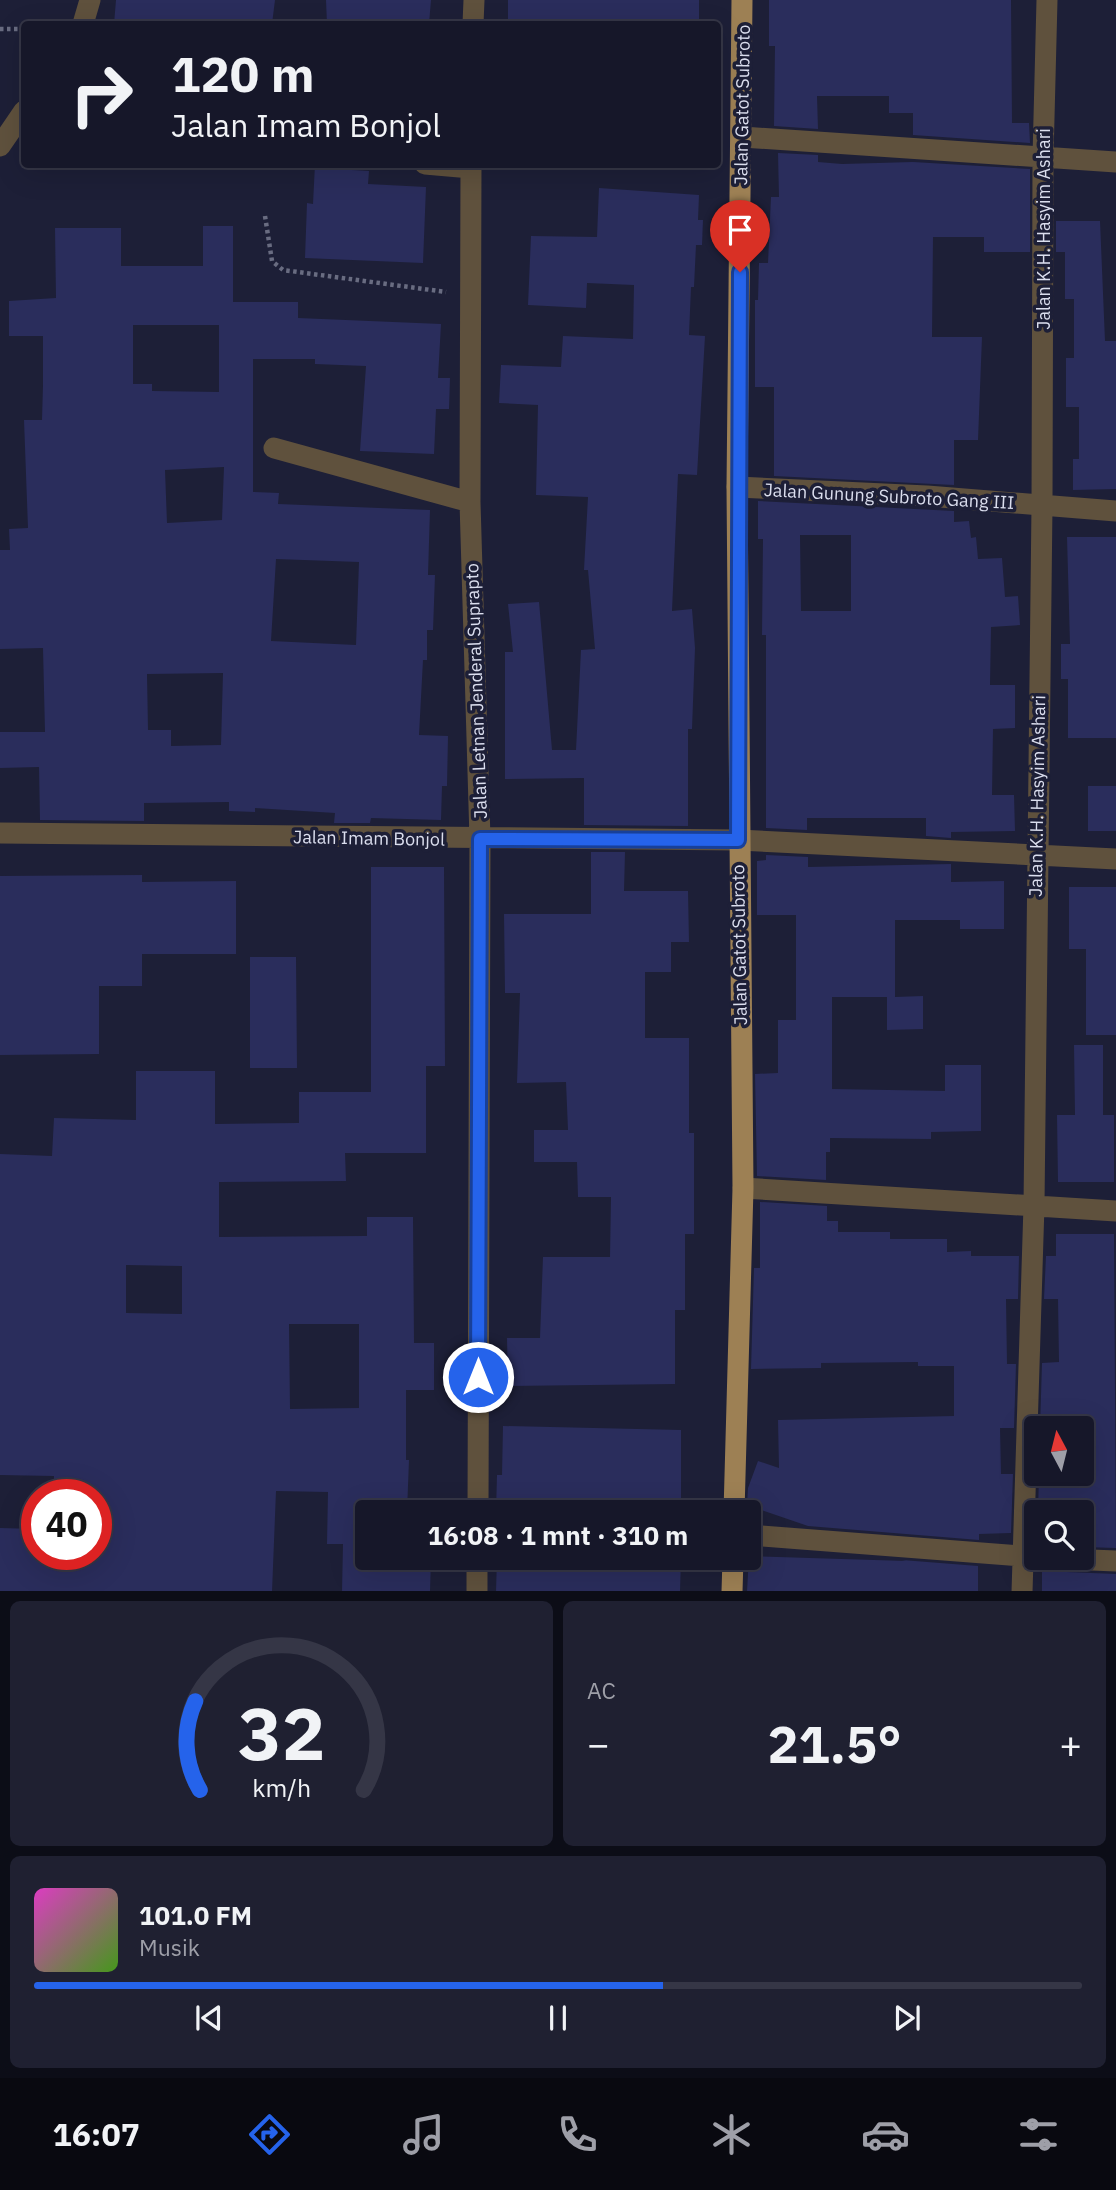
<!DOCTYPE html>
<html lang="id">
<meta charset="utf-8">
<style>
:root{--surface:#161729;--page:#1f2031;--text:#f1f3f6;--muted:#9e9fa8;--line:#353646;--accent:#2563eb}
body{margin:0;font-family:"IBM Plex Sans",sans-serif;background:var(--page);color:var(--text);height:100vh;display:flex;flex-direction:column;font-size:26px;white-space:nowrap}
*{box-sizing:border-box;margin:0}
p{font-size:23px;color:var(--muted)}
.icon{flex:none;width:38px;height:38px;fill:none;stroke:currentColor;stroke-width:2;stroke-linecap:round;stroke-linejoin:round}
.map{position:relative;height:1591px;overflow:hidden}
.drawer{display:flex;flex-direction:column;gap:10px;padding:10px;background:#0c0d17;flex:1}
.drawer>*{flex:none}
.guide{position:absolute;left:21px;top:21px;width:700px;height:147px;border-radius:7px;box-shadow:0 7px 28px #0002,0 0 0 2px var(--line);background:#161729;color:var(--text);overflow:hidden}
.needle{width:46px;rotate:353deg}
.tools{position:absolute;left:1024px;top:1416px;display:grid;gap:14px}
.tools a{display:grid;place-items:center;width:70px;height:70px;border-radius:7px;background:var(--surface);box-shadow:0 7px 28px #0002,0 0 0 2px var(--line);font-size:35px}
.speed{position:absolute;left:21px;top:1479px;display:flex;gap:14px;font-size:35px;font-weight:700;text-align:center}
.speed>*{display:grid;place-content:center;width:91px;height:91px;border-radius:50%;background:var(--surface);box-shadow:0 7px 28px #0002,0 0 0 2px var(--line);line-height:1}
.speed .limit{border:10px solid #d22;background:#fff;color:#111}
.pin{position:absolute;display:grid;place-items:center;width:60px;height:60px;color:#fff;margin:-72px -30px;border-radius:50% 50% 50% 0;rotate:-45deg;box-shadow:0 0 7px #0007}
.pin .icon{rotate:45deg}
.me{position:absolute;width:77px;margin:-38px;rotate:0deg;stroke-linejoin:round;filter:drop-shadow(0 0 5px #0008)}
.turn{display:flex;align-items:center;gap:24px;height:147px;padding:0 35px;font-size:32px}
.turn .icon{width:91px;height:91px;stroke-width:2.5}
.turn b{display:block;font-size:49px;line-height:60px}
.big{font-size:52px;font-weight:800;line-height:1.1}
.drawer .widget{flex:1;display:flex;flex-direction:column;justify-content:center;gap:10px;min-width:0;padding:0 24px;border-radius:10px;background:var(--page)}
.drawer .dial{align-items:center;gap:0}
.dial svg{height:182px;overflow:visible;fill:none;stroke:var(--line);stroke-width:7;stroke-linecap:round;text-anchor:middle}
.dial text{fill:var(--text);stroke:none}
.song{display:flex;align-items:center;gap:21px}
.cover{width:84px;height:84px;border-radius:10px;background:linear-gradient(135deg,hsl(310 70% 55%),hsl(100 70% 35%))}
.played{height:7px;border-radius:4px;background:linear-gradient(90deg,var(--accent) 60%,var(--line) 60%)}
.keys{display:flex;justify-content:space-around;direction:ltr}
.heat{display:flex;justify-content:space-between;align-items:center;font-size:38px;direction:ltr}
.drawer .tiles{flex:1;display:grid;gap:10px;grid-template-columns:1fr 1fr}
.widget:last-child{grid-column:span 2}
.trip{position:absolute;left:355px;top:1500px;width:406px;height:70px;border-radius:7px;background:var(--surface);box-shadow:0 7px 28px #0002,0 0 0 2px var(--line);font-weight:800;line-height:70px;text-align:center}
.menu{display:flex;height:112px;justify-content:space-around;align-items:center;background:#090910;color:var(--muted)}
.menu .icon{width:49px;height:49px}
.menu .active{color:var(--accent)}
.menu b{font-size:32px;color:var(--text)}
.map>svg:first-child{display:block}
.building{fill:#2a2d5c;fill-rule:evenodd}
.lines{fill:none;stroke-linecap:round;stroke-linejoin:round}
.path{stroke:#696c81;stroke-width:4.5;stroke-dasharray:3.5 3.5;stroke-linecap:butt}
.minor{stroke:#5f513d;stroke-width:21}
.major{stroke:#9d8054;stroke-width:21}
.route-casing{stroke:#184099;stroke-width:18}
.route{stroke:#2563eb;stroke-width:12}
.labels{text-anchor:middle;dominant-baseline:central;stroke-width:7;stroke-linejoin:round;paint-order:stroke}
.street-label{font-size:18px;fill:#dbdeee;stroke:#1d1f37}
</style>
<div class="map">
<svg width="1116" height="1592" viewBox="0 0 1116 1592">
<rect width="100%" height="100%" fill="#1d1f37"/>
<path class="building" d="M116 0H275L272 24H114Z
M326 0H431L429 24H327Z
M508 0H699V24H508Z
M769 0H1011L1012 123H1029L1030 143 913 135V113H889V96H817L818 129 774 126 775 46H769Z
M778 153 818 155V162L842 164 913 162 1030 169V252H984V237H933L932 337H982L978 440H954V485L774 476V387H755V300H758L759 263H768L771 197H779Z
M315 164H352V170L369 171 368 184 426 187 423 263 305 258 307 203 313 204Z
M599 188 699 195 698 220H703L702 245H696L694 287H691L689 335 705 336 697 475 678 474 672 611 692 609 695 648 692 729H688V826L584 825V778L505 779V652H513L508 604 539 602 552 750H576L581 650 595 649 588 570H584L588 497 536 495 538 405 499 403 501 365 561 367 563 336 633 339 634 285 587 283 586 308 528 305 531 236 597 237Z
M1056 221H1100L1105 341H1116V489L1073 490V459H1079V407H1066V358H1074V299H1065V252H1056Z
M203 226H233V302H298V318L441 324 438 378H450L449 409H436L434 454 360 451 366 366 315 364V359H253V492L279 493 278 504 430 510 428 575H435L433 630H427V660H423L419 735 448 736 447 786H442L441 820 371 818 370 823H334L335 813 255 808V812L229 811V802L144 803V821L40 820 39 767 0 768V732H45L43 648 0 649V550H10L9 529 28 528 24 420H42L43 385V336H9V301L56 298 55 228H121V266H203ZM133 325H219V392L152 391V384H133ZM224 467 222 520 167 523 165 470ZM276 559 359 562 356 645 271 641ZM223 673 221 745 171 746V730H148L147 674Z
M758 501 954 511V522L969 521 971 538 976 537 978 559 1002 558 1005 597 1018 596 1020 625 991 627 990 685H1015V728L993 729 992 795H1014L1015 831 951 832V838L926 836V818H807V830L766 828V635H762L763 539H758ZM800 535H851V611H801Z
M1067 537H1116V738H1068V679H1061V644H1070Z
M1088 786H1116V831H1088Z
M591 852H625L624 891H688L689 942H671V972H645V1038H689V1133H694V1234H685V1310H675V1384L508 1386 507 1338H540L543 1257H610L611 1197H578L577 1162H534V1130H568L566 1082 517 1083 520 993H505L504 914H591Z
M766 855 808 857V867L951 864V882L1004 881V929H960V920H895V997L923 996V1029L887 1030V997H892H832V1089L945 1091V1065H981V1131L931 1132V1139L830 1138V1152H826V1180L757 1176 755 1074 778 1073V1020H796V915H757V861L766 860Z
M371 867H444L445 1066H426V1153H345L346 1181 219 1182V1237L367 1236V1217H413L414 1343H434V1390H406V1460H409L407 1512H368V1558H431L430 1592H342L343 1544H327L328 1492 276 1491 272 1592H0V1528L37 1529V1554H96V1494H54V1476L0 1475V1154L52 1156 54 1118 136 1120V1071H215V1124L299 1123V1092H371ZM126 1265 182 1266V1314L126 1313ZM289 1324H359V1408L290 1409Z
M142 875V882L236 881V954H142V986H99V1054L0 1055V876Z
M1069 887H1116V1035H1086V949H1069Z
M250 957H296L297 1068H250Z
M1074 1045H1103V1115H1114V1182H1058L1057 1115H1075Z
M760 1202 827 1206V1221H838V1232H890V1239H947V1252L971 1251V1256H1019L1018 1299H1006L1007 1364H1016L1014 1428H1000L1001 1474H1013L1011 1533 979 1534V1540L808 1526 747 1505 748 1488 758 1461 779 1468 778 1420 954 1416V1366H918V1362L821 1363V1368L751 1369 754 1268H760Z
M1056 1234H1114L1116 1548 1084 1547 1082 1512H1038L1039 1474H1082V1428H1040L1042 1363 1059 1362 1058 1299H1044L1046 1256H1056Z
M503 1426 681 1430V1512H496L497 1475H502Z
M749 1556 906 1561 902 1560 978 1566V1592H747Z
M497 1558H681L680 1592H496Z
M1042 1571 1116 1574V1592H1042Z"/>
<g class="lines">
<path class="path" d="M0 29H24
M265 216 272 261 283 270 446 292"/>
<path class="minor" d="M83 24 90 0
M473 24 474 0
M742 137 1116 162
M0 146 24 111
M425 164 471 168
M471 164 470 502 480 839 478 1512
M274 448 470 502
M737 487 927 496 1116 511
M0 833 738 840 1116 859
M743 1188 1116 1211
M749 1535 1034 1557
M1043 1558 1116 1561
M477 1592V1558
M1022 1592 1034 1205 1042 505 1043 157 1047 0"/>
<path class="major" d="M734 1512 743 1188 737 487 742 0
M732 1592 733 1558"/>
</g>
<g class="lines">
<g class="route-casing">
<path id="route" d="M478 1377 480 839 738 840 740 272"/>
</g>
<use href="#route" class="route"/>
</g>
<g class="labels">
<g class="street-label">
<text transform="translate(742 105) rotate(-89)">Jalan Gatot Subroto</text>
<text transform="translate(1043 229) rotate(-90)">Jalan K.H. Hasyim Ashari</text>
<text transform="translate(889 496) rotate(3)">Jalan Gunung Subroto Gang III</text>
<text transform="translate(476 691) rotate(-92)">Jalan Letnan Jenderal Suprapto</text>
<text transform="translate(1037 796) rotate(-89)">Jalan K.H. Hasyim Ashari</text>
<text transform="translate(369 838) rotate(1)">Jalan Imam Bonjol</text>
<text transform="translate(739 945) rotate(-91)">Jalan Gatot Subroto</text>
</g>
</g>
</svg>
<div class="tools">
<a><svg class="needle" viewBox="-14 -14 28 28"><path d="M0-13l5 13h-10z" fill="#e53935"/><path d="M0 13l5-13h-10z" fill="#9e9fa8"/></svg></a>
<a><svg class="icon" aria-label="search" viewBox="0 0 24 24"><circle cx="10" cy="10" r="6"/><path d="M15 15l6 6"/></svg></a>
</div>
<div class="speed"><div class="limit">40</div></div>
<div class="pin" style="left:740px;top:272px;background:#d93025"><svg class="icon" aria-label="arrive" viewBox="0 0 24 24"><path d="M6 21V4h12l-3 4 3 4H6"/></svg></div>
<svg class="me" style="left:478px;top:1377px" viewBox="-20 -20 40 40"><circle r="17" fill="#2563eb" stroke="#fff" stroke-width="3"/><path d="M0-11L8 9 0 5-8 9z" fill="#fff"/></svg>
<div class="trip">16:08 · 1 mnt · 310 m</div>
<div class="guide">
<div class="turn"><svg class="icon" aria-label="right" viewBox="0 0 24 24"><path d="M7 20v-9h11M14 6l5 5-5 5"/></svg><div><b>120 m</b>Jalan Imam Bonjol</div></div>
</div>
</div>
<section class="drawer">
<div class="tiles">
<div class="widget dial"><svg viewBox="0 0 100 80">
<path d="M14 69A42 42 0 1 1 86 69"/>
<path d="M14 69A42 42 0 0 1 12 30" stroke="#2563eb"/>
<text x="50" y="56" font-size="32" font-weight="700">32</text>
<text x="50" y="72" font-size="11">km/h</text>
</svg></div>
<div class="widget"><p>AC</p>
<div class="heat"><a>−</a><b class="big">21.5°</b><a>+</a></div>
</div>
<div class="widget">
<div class="song"><i class="cover"></i><div><b>101.0 FM</b><p>Musik</p></div></div>
<div class="played"></div>
<div class="keys"><svg class="icon" aria-label="previous" viewBox="0 0 24 24"><path d="M18 5L8 12l10 7zM5 5v14"/></svg><svg class="icon" aria-label="pause" viewBox="0 0 24 24"><path d="M8 5v14M16 5v14"/></svg><svg class="icon" aria-label="next" viewBox="0 0 24 24"><path d="M6 5l10 7-10 7zM19 5v14"/></svg></div>
</div>
</div>
</section>
<nav class="menu">
<b>16:07</b>
<svg class="icon active" aria-label="directions" viewBox="0 0 24 24"><path d="M12 3l9 9-9 9-9-9zM9 14v-3h6M13 9l2 2-2 2"/></svg>
<svg class="icon" aria-label="music" viewBox="0 0 24 24"><path d="M9 18V5l10-2v13"/><circle cx="6" cy="18" r="3"/><circle cx="16" cy="16" r="3"/></svg>
<svg class="icon" aria-label="phone" viewBox="0 0 24 24"><path d="M5 4h4l2 5-3 2q2 4 5 5l2-3 5 2v4C11 20 4 13 5 4z"/></svg>
<svg class="icon" aria-label="climate" viewBox="0 0 24 24"><path d="M12 3v18M4 7l16 10M4 17L20 7"/></svg>
<svg class="icon" aria-label="car" viewBox="0 0 24 24"><path d="M5 17H2v-5l4-1 3-4h7l3 4 3 1v5h-3M9 17h6M6 11h13"/><circle cx="7" cy="17" r="2"/><circle cx="17" cy="17" r="2"/></svg>
<svg class="icon" aria-label="filters" viewBox="0 0 24 24"><path d="M4 7h16M4 17h16"/><circle cx="9" cy="7" r="2"/><circle cx="15" cy="17" r="2"/></svg>
</nav>
